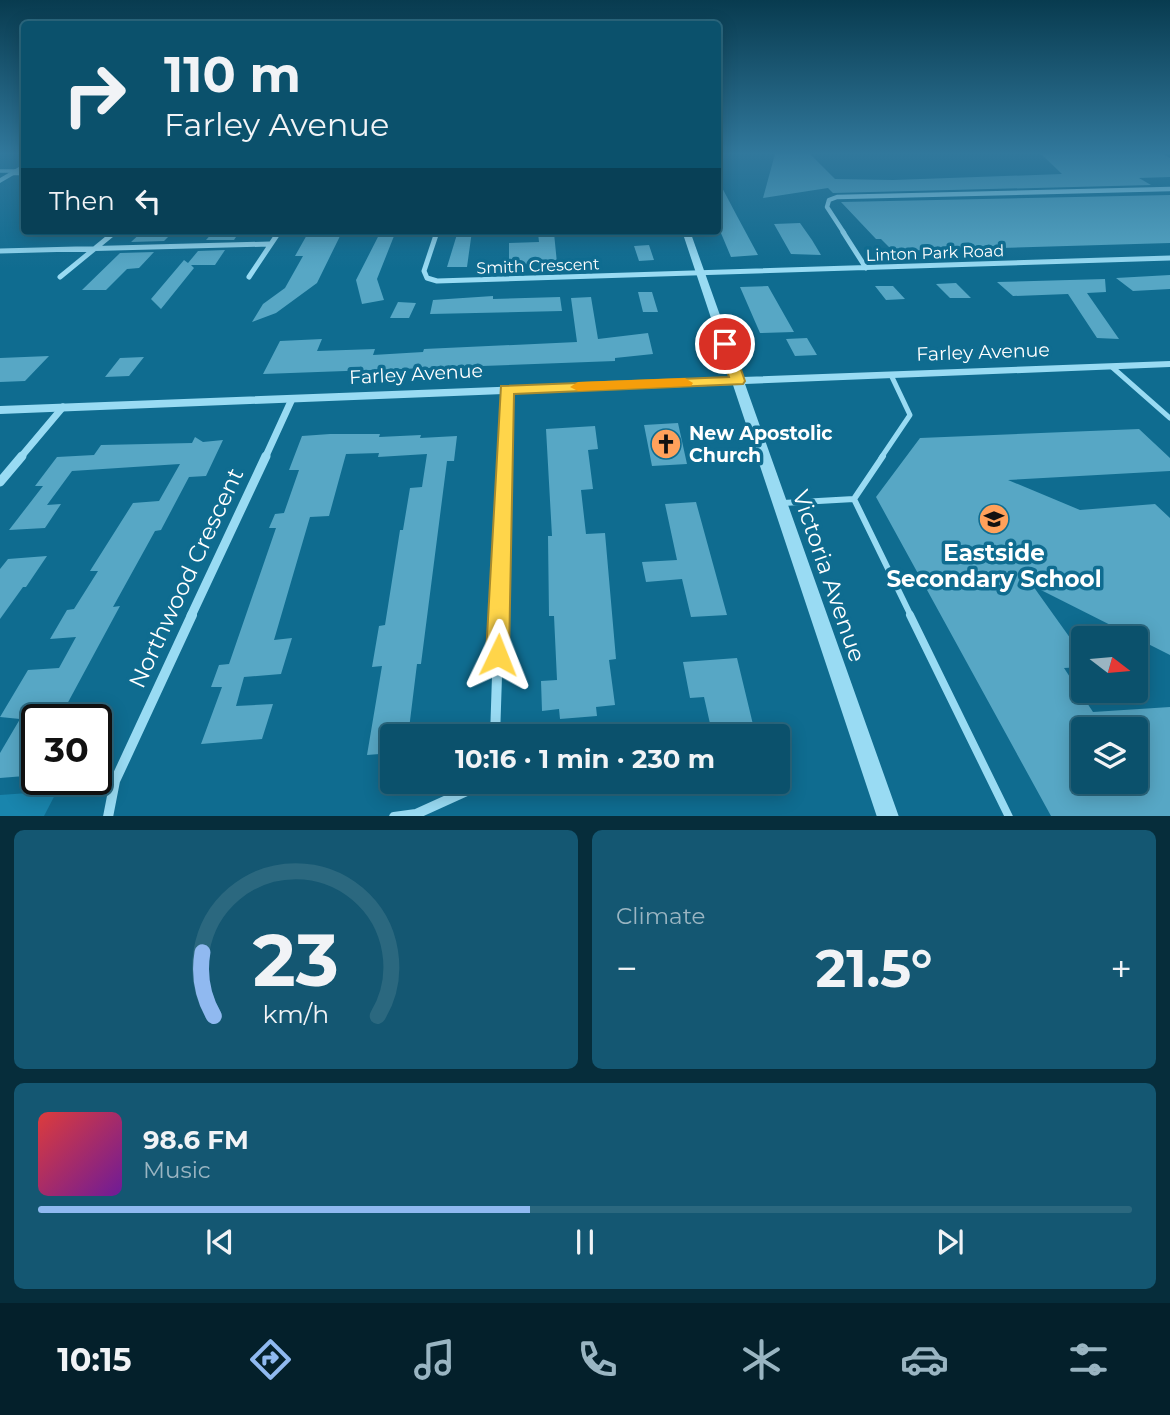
<!DOCTYPE html>
<meta charset="utf-8">
<style>
:root{--surface:#0b516c;--page:#145772;--text:#f1f3f6;--muted:#9ab5c2;--line:#2b687f;--accent:#90b9f0}
body{margin:0;font-family:Montserrat,sans-serif;background:var(--page);color:var(--text);height:100vh;display:flex;flex-direction:column;font-size:26px;white-space:nowrap}
*{box-sizing:border-box;margin:0}
p{font-size:23px;color:var(--muted)}
.icon{flex:none;width:38px;height:38px;fill:none;stroke:currentColor;stroke-width:2;stroke-linecap:round;stroke-linejoin:round}
.map{position:relative;height:816px;overflow:hidden}
.sheet{display:flex;flex-direction:column;gap:14px;padding:14px;background:#062d3b;flex:1}
.sheet>*{flex:none}
.top-card{position:absolute;left:21px;top:21px;width:700px;height:214px;border-radius:7px;box-shadow:0 4px 18px #0003,0 0 0 2px var(--line);background:#0b516c;color:var(--text);overflow:hidden}
.needle{width:46px;rotate:106deg}
.fabs{position:absolute;left:1071px;top:626px;display:grid;gap:14px}
.fabs a{display:grid;place-items:center;width:77px;height:77px;border-radius:7px;background:var(--surface);box-shadow:0 4px 18px #0003,0 0 0 2px var(--line);font-size:35px}
.speed{position:absolute;left:21px;top:704px;display:flex;gap:14px;font-size:35px;font-weight:700;text-align:center}
.speed>*{display:grid;place-content:center;width:91px;height:91px;border-radius:50%;background:var(--surface);box-shadow:0 4px 18px #0003,0 0 0 2px var(--line);line-height:1}
.speed .limit{border:4px solid #111;border-radius:10px;background:#fff;color:#111}
.pin{position:absolute;display:grid;place-items:center;width:60px;height:60px;color:#fff;margin:-30px;border:4px solid #fff;border-radius:50%;box-shadow:0 2px 7px #0007}
.me{position:absolute;width:77px;margin:-38px;rotate:2deg;stroke-linejoin:round;filter:drop-shadow(0 0 5px #0008)}
.turn{display:flex;align-items:center;gap:24px;height:147px;padding:0 28px;font-size:32px}
.turn .icon{width:91px;height:91px;stroke-width:2.5}
.turn b{display:block;font-size:49px;line-height:60px}
.then{display:flex;align-items:center;height:66px;padding:0 28px;background:#0003;gap:14px;font-size:26px}
.big{font-size:52px;font-weight:700;line-height:1.1}
.sheet .widget{flex:1;display:flex;flex-direction:column;justify-content:center;gap:10px;min-width:0;padding:0 24px;border-radius:10px;background:var(--page)}
.sheet .dial{align-items:center;gap:0}
.dial svg{height:182px;overflow:visible;fill:none;stroke:var(--line);stroke-width:7;stroke-linecap:round;text-anchor:middle}
.dial text{fill:var(--text);stroke:none}
.song{display:flex;align-items:center;gap:21px}
.cover{width:84px;height:84px;border-radius:10px;background:linear-gradient(135deg,hsl(0 70% 55%),hsl(280 70% 35%))}
.played{height:7px;border-radius:4px;background:linear-gradient(90deg,var(--accent) 45%,var(--line) 45%)}
.keys{display:flex;justify-content:space-around;direction:ltr}
.heat{display:flex;justify-content:space-between;align-items:center;font-size:38px;direction:ltr}
.sheet .tiles{flex:1;display:grid;gap:14px;grid-template-columns:1fr 1fr}
.widget:last-child{grid-column:span 2}
.trip{position:absolute;left:380px;top:724px;width:410px;height:70px;border-radius:7px;background:var(--surface);box-shadow:0 4px 18px #0003,0 0 0 2px var(--line);font-weight:700;line-height:70px;text-align:center}
.menu{display:flex;height:112px;justify-content:space-around;align-items:center;background:#04202b;color:var(--muted)}
.menu .icon{width:49px;height:49px}
.menu .current{color:var(--accent)}
.menu b{font-size:32px;color:var(--text)}
.map>svg:first-child{display:block}
.green{fill:#1985ad}
.building{fill:#57a7c5;fill-rule:evenodd}
.lines{fill:none;stroke-linecap:round;stroke-linejoin:round}
.service-far3{stroke:#99dbf3;stroke-width:3.5}
.service-far2{stroke:#99dbf3;stroke-width:5}
.service-far1{stroke:#99dbf3;stroke-width:6}
.service{stroke:#99dbf3;stroke-width:8}
.minor-far4{stroke:#99dbf3;stroke-width:4.5}
.minor-far3{stroke:#99dbf3;stroke-width:5}
.minor-far2{stroke:#99dbf3;stroke-width:7}
.minor-far1{stroke:#99dbf3;stroke-width:9}
.minor{stroke:#99dbf3;stroke-width:10}
.tertiary{fill:#99dbf3;fill-rule:evenodd}
.route{fill:#ffd54a;stroke:#a68a30;stroke-width:2}
.slow{fill:#f59e0b}
.labels{text-anchor:middle;dominant-baseline:central;stroke-width:7;stroke-linejoin:round;paint-order:stroke}
.far-street-label{font-size:16px;fill:#fff;stroke:#0f6c90}
.street-label{font-size:19px;fill:#fff;stroke:#0f6c90}
.poi-label{font-size:19px;font-weight:bold;fill:#fff;stroke:#0f6c90;text-anchor:start}
.near-poi-label{font-size:23px;font-weight:bold;fill:#fff;stroke:#0f6c90}
.near-street-label{font-size:23px;fill:#fff;stroke:#0f6c90}
</style>
<div class="map">
<svg width="1170" height="817" viewBox="0 0 1170 817">
<rect width="100%" height="100%" fill="#0f6c90"/>
<path class="green" d="M57 791 44 816H0V795Z"/>
<path class="building" d="M775 154H810L835 179 893 180 1062 174 1041 154H1163L1170 158V177L1139 178 1151 185 833 193 828 188 763 198Z
M718 180 737 216 758 255 731 257 718 226Z
M1170 195V243L893 251 881 239H876L841 202Z
M800 223 812 240 821 255 791 254 774 224Z
M143 231H174L164 241 131 242Z
M214 231H240L234 240H206Z
M381 231H396L377 279 384 300 362 304 356 280Z
M458 231H472L467 267H447Z
M342 232 317 283 276 313 252 322 263 304 285 288 303 256H295L308 233Z
M538 233H554L557 263 509 265V243L539 242Z
M649 245 654 260 639 261 634 246Z
M225 250 215 265H191L194 268 161 309 151 299 184 260 188 263 198 251Z
M154 252 139 268 127 269 106 290H82L120 253Z
M1170 275V289L1133 291 1116 278Z
M1105 279 1106 292 1087 293 1119 339 1097 338 1068 294 1013 296 997 282Z
M956 283 971 298H950L936 284Z
M768 286 794 332 760 333 740 287Z
M875 286H893L905 299 886 300Z
M638 292H652L658 312H643Z
M493 296V299L560 297 562 311 430 314 433 300Z
M591 297 598 339 648 333 653 354 615 358V361L263 374 280 341 322 339 317 351 375 349 373 355 423 352 424 349 577 342 571 298Z
M398 302 416 303 409 318H390Z
M807 338 817 355 795 356 786 339Z
M49 356 25 381 0 382V358Z
M144 357 129 376 105 377 120 358Z
M678 423 687 464 652 466 644 425Z
M595 426 598 449 588 450 593 489 581 490 586 534 605 533 616 659 609 660 615 705 596 707 597 716 560 719 559 709 542 711 541 681 557 680 554 616H549L548 536H552L546 429Z
M1139 429 1170 458V471L1008 480 1080 510 1155 504 1170 518V655L1033 586 1083 656V667L1064 668 1093 712 1170 707V816H1051L876 497 920 438ZM1083 730H1136V782H1083Z
M330 434H380L379 437 421 435 420 438 457 436 454 461H447L421 664H417L408 737H392V753L367 755 382 666 372 667 379 626 385 625 400 530H403L410 488 422 487 427 454 378 457 379 453 346 454 329 516 310 517 274 640 292 638 281 674 244 677 236 706 273 704 262 739 201 744 222 687H211L219 665 229 664 276 528H269L275 514 284 513 299 470H289L302 436Z
M195 437 203 442 223 440 206 476 189 477 161 530 155 531 113 607 120 606 59 719H37V775L0 778V753L20 719 0 717 28 670 59 668 76 637 50 639 67 610 74 609 98 571H90L133 503 159 501 180 464 72 471 47 505 61 504 45 528 9 530 43 486H35L57 457 94 455 101 445 192 443Z
M696 502 713 564 727 615 691 617 682 579 646 582 642 562 677 560 665 504Z
M47 556 26 587H23L0 619V569L8 559Z
M737 658 756 737H713L704 697 690 698 683 662Z"/>
<g class="lines">
<path class="service-far3" d="M0 171H17"/>
<path class="service-far2" d="M1112 367 1170 418
M881 458 910 415 891 375"/>
<path class="service-far1" d="M854 499 911 616
M783 503 854 499 883 456"/>
<path class="service" d="M910 615 1009 817"/>
<path class="minor-far4" d="M13 173H24
M113 233 116 231
M277 233 279 231
M844 233 827 207 829 200 837 197 1170 189"/>
<path class="minor-far3" d="M437 232 424 271 427 278 437 281 1170 258
M843 232 866 268
M0 251 269 244
M60 277 115 232
M249 277 279 232"/>
<path class="minor-far2" d="M20 458 63 407
M265 458 292 399
M505 458 507 389"/>
<path class="minor-far1" d="M0 482 22 456
M191 616 266 456
M499 616 505 456"/>
<path class="minor" d="M495 737 499 615
M108 817 115 781 192 615
M394 817 416 814 469 790 474 782"/>
<path class="tertiary" d="M24 164V169L0 183V178Z
M682 231H690L742 377 1170 361V367L745 384 899 817H877L733 385 0 414V406L731 378Z"/>
</g>
<linearGradient id="sky" x2="0" y2="1"><stop stop-color="#083b4f"/><stop offset="0.57" stop-color="#31789c"/><stop offset="1" stop-color="#31789c" stop-opacity="0"/></linearGradient>
<rect width="1170" height="269" fill="url(#sky)"/>
<path class="route" d="M725 339 732 344 745 381 743 384 514 394 509 655 506 662 498 665 489 662 486 655 501 386 729 377 718 344Z"/>
<path class="slow" d="M685 378 693 383 691 386 578 391 570 387 578 382Z"/>
<defs>
<g id="church-disc" transform="scale(1.575)"><circle r="9.5" fill="#ffa15b" stroke="#0f6c90"/><path d="M-1.2-6h2.4v3.5h3.3v2.4h-3.3V6h-2.4V-.1h-3.3v-2.4h3.3Z" fill="#111"/></g>
<g id="school-disc" transform="scale(1.575)"><circle r="9.5" fill="#ffa15b" stroke="#0f6c90"/><path d="M0-5L7-2L0 1L-7-2ZM-4 1L0 2.5L4 1V4Q0 6-4 4Z" fill="#111"/></g>
</defs>
<g fill-rule="evenodd">
<use href="#church-disc" x="666" y="444"/>
<use href="#school-disc" x="994" y="519"/>
</g>
<g class="labels">
<g class="far-street-label">
<text transform="translate(935 253) rotate(-2)">Linton Park Road</text>
<text transform="translate(538 266) rotate(-2)">Smith Crescent</text>
</g>
<g class="street-label">
<text transform="translate(983 352) rotate(-2)">Farley Avenue</text>
<text transform="translate(416 374) rotate(-3)">Farley Avenue</text>
</g>
<g class="poi-label">
<text x="689" y="433">New Apostolic<tspan x="689" dy="22">Church</tspan></text>
</g>
<g class="near-poi-label">
<text x="994" y="553">Eastside<tspan x="994" dy="26">Secondary School</tspan></text>
</g>
<g class="near-street-label">
<text transform="translate(829 576) rotate(71)">Victoria Avenue</text>
<text transform="translate(186 578) rotate(-65)">Northwood Crescent</text>
</g>
</g>
</svg>
<div class="fabs">
<a><svg class="needle" viewBox="-14 -14 28 28"><path d="M0-13l5 13h-10z" fill="#e53935"/><path d="M0 13l5-13h-10z" fill="#9ab5c2"/></svg></a>
<a><svg class="icon" aria-label="layers" viewBox="0 0 24 24"><path d="M12 4l9 5-9 5-9-5zM3 14l9 5 9-5"/></svg></a>
</div>
<div class="speed"><div class="limit">30</div></div>
<div class="pin" style="left:725px;top:344px;background:#d93025"><svg class="icon" aria-label="arrive" viewBox="0 0 24 24"><path d="M6 21V4h12l-3 4 3 4H6"/></svg></div>
<svg class="me" style="left:498px;top:655px" viewBox="-20 -20 40 40"><path d="M0-17L14 15 0 8-14 15z" fill="#ffd54a" stroke="#fff" stroke-width="4"/></svg>
<div class="trip">10:16 · 1 min · 230 m</div>
<div class="top-card">
<div class="turn"><svg class="icon" aria-label="right" viewBox="0 0 24 24"><path d="M7 20v-9h11M14 6l5 5-5 5"/></svg><div><b>110 m</b>Farley Avenue</div></div>
<div class="then">Then<svg class="icon" aria-label="left" viewBox="0 0 24 24"><path d="M17 20v-9H6M10 6l-5 5 5 5"/></svg></div>
</div>
</div>
<section class="sheet">
<div class="tiles">
<div class="widget dial"><svg viewBox="0 0 100 80">
<path d="M14 69A42 42 0 1 1 86 69"/>
<path d="M14 69A42 42 0 0 1 9 41" stroke="#90b9f0"/>
<text x="50" y="56" font-size="32" font-weight="700">23</text>
<text x="50" y="72" font-size="11">km/h</text>
</svg></div>
<div class="widget"><p>Climate</p>
<div class="heat"><a>−</a><b class="big">21.5°</b><a>+</a></div>
</div>
<div class="widget">
<div class="song"><i class="cover"></i><div><b>98.6 FM</b><p>Music</p></div></div>
<div class="played"></div>
<div class="keys"><svg class="icon" aria-label="previous" viewBox="0 0 24 24"><path d="M18 5L8 12l10 7zM5 5v14"/></svg><svg class="icon" aria-label="pause" viewBox="0 0 24 24"><path d="M8 5v14M16 5v14"/></svg><svg class="icon" aria-label="next" viewBox="0 0 24 24"><path d="M6 5l10 7-10 7zM19 5v14"/></svg></div>
</div>
</div>
</section>
<nav class="menu">
<b>10:15</b>
<svg class="icon current" aria-label="directions" viewBox="0 0 24 24"><path d="M12 3l9 9-9 9-9-9zM9 14v-3h6M13 9l2 2-2 2"/></svg>
<svg class="icon" aria-label="music" viewBox="0 0 24 24"><path d="M9 18V5l10-2v13"/><circle cx="6" cy="18" r="3"/><circle cx="16" cy="16" r="3"/></svg>
<svg class="icon" aria-label="phone" viewBox="0 0 24 24"><path d="M5 4h4l2 5-3 2q2 4 5 5l2-3 5 2v4C11 20 4 13 5 4z"/></svg>
<svg class="icon" aria-label="climate" viewBox="0 0 24 24"><path d="M12 3v18M4 7l16 10M4 17L20 7"/></svg>
<svg class="icon" aria-label="car" viewBox="0 0 24 24"><path d="M5 17H2v-5l4-1 3-4h7l3 4 3 1v5h-3M9 17h6M6 11h13"/><circle cx="7" cy="17" r="2"/><circle cx="17" cy="17" r="2"/></svg>
<svg class="icon" aria-label="filters" viewBox="0 0 24 24"><path d="M4 7h16M4 17h16"/><circle cx="9" cy="7" r="2"/><circle cx="15" cy="17" r="2"/></svg>
</nav>
